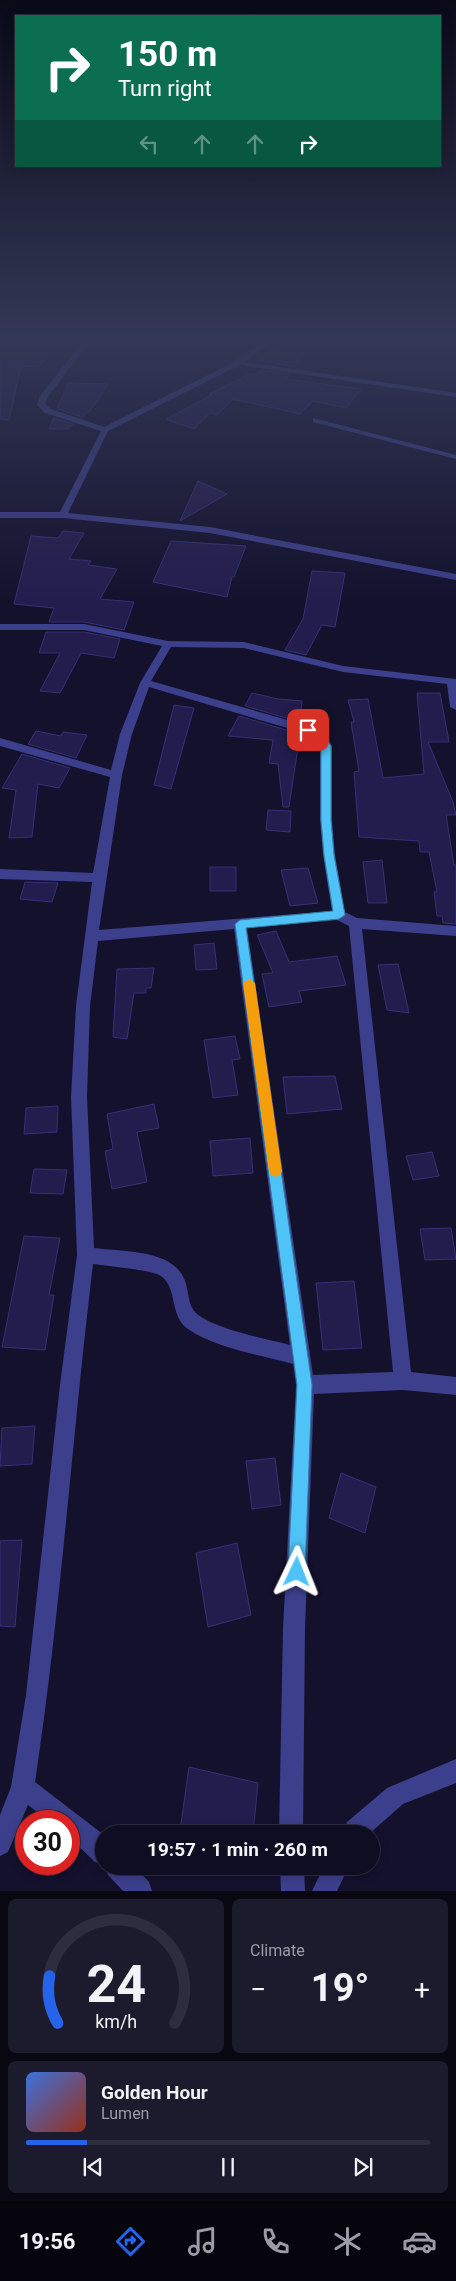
<!DOCTYPE html>
<meta charset="utf-8">
<style>
:root{--surface:#0e0d21;--page:#1c1b2e;--text:#f1f3f6;--muted:#9b9ca5;--line:#2e2d3f;--accent:#2563eb}
body{margin:0;font-family:Roboto,sans-serif;background:var(--page);color:var(--text);height:100vh;display:flex;flex-direction:column;font-size:19px;white-space:nowrap}
*{box-sizing:border-box;margin:0}
p{font-size:16px;color:var(--muted)}
.icon{flex:none;width:28px;height:28px;fill:none;stroke:currentColor;stroke-width:2;stroke-linecap:round;stroke-linejoin:round}
.map{position:relative;height:1891px;overflow:hidden}
.side{display:flex;flex-direction:column;gap:8px;padding:8px;background:#080712;flex:1}
.side>*{flex:none}
.top-card{position:absolute;left:15px;top:15px;width:426px;height:152px;border-radius:0px;box-shadow:0 2px 12px #0003,0 0 0 1px var(--line);background:#0b6e4f;color:#fff;overflow:hidden}
.speed{position:absolute;left:15px;top:1810px;display:flex;gap:10px;font-size:25px;font-weight:700;text-align:center}
.speed>*{display:grid;place-content:center;width:65px;height:65px;border-radius:50%;background:var(--surface);box-shadow:0 2px 12px #0003,0 0 0 1px var(--line);line-height:1}
.speed .limit{border:8px solid #d22;background:#fff;color:#111}
.pin{position:absolute;display:grid;place-items:center;width:42px;height:42px;color:#fff;margin:-21px;border-radius:10px;box-shadow:0 2px 8px #0006}
.me{position:absolute;width:55px;margin:-28px;rotate:2deg;stroke-linejoin:round;filter:drop-shadow(0 0 4px #0008)}
.turn{display:flex;align-items:center;gap:18px;height:105px;padding:0 20px;font-size:22px}
.turn .icon{width:65px;height:65px;stroke-width:2.5}
.turn b{display:block;font-size:35px;line-height:42px}
.lanes{display:flex;align-items:center;height:48px;padding:0 20px;background:#0003;justify-content:center;gap:25px;direction:ltr}
.lanes .off{opacity:.35}
.big{font-size:38px;font-weight:700;line-height:1.1}
.side .widget{flex:1;display:flex;flex-direction:column;justify-content:center;gap:8px;min-width:0;padding:0 18px;border-radius:8px;background:var(--page)}
.side .dial{align-items:center;gap:0}
.dial svg{height:130px;overflow:visible;fill:none;stroke:var(--line);stroke-width:7;stroke-linecap:round;text-anchor:middle}
.dial text{fill:var(--text);stroke:none}
.song{display:flex;align-items:center;gap:15px}
.cover{width:60px;height:60px;border-radius:8px;background:linear-gradient(135deg,hsl(220 70% 55%),hsl(10 70% 35%))}
.played{height:5px;border-radius:2px;background:linear-gradient(90deg,var(--accent) 15%,var(--line) 15%)}
.keys{display:flex;justify-content:space-around;direction:ltr}
.heat{display:flex;justify-content:space-between;align-items:center;font-size:28px;direction:ltr}
.side .tiles{flex:1;display:grid;gap:8px;grid-template-columns:1fr 1fr}
.widget:last-child{grid-column:span 2}
.trip{position:absolute;left:95px;top:1825px;width:285px;height:50px;border-radius:25px;background:var(--surface);box-shadow:0 2px 12px #0003,0 0 0 1px var(--line);font-weight:700;line-height:50px;text-align:center}
.tab-bar{display:flex;height:80px;justify-content:space-around;align-items:center;background:#06050d;color:var(--muted)}
.tab-bar .icon{width:35px;height:35px}
.tab-bar .active{color:var(--accent)}
.tab-bar b{font-size:22px;color:var(--text)}
.map>svg:first-child{display:block}
.building{fill:#231d4d;stroke:#372f79}
.lines{fill:none;stroke-linecap:round;stroke-linejoin:round}
.minor{fill:#3c3f8b;fill-rule:evenodd}
.route{fill:#4fc3f7;stroke:#337fa1}
.slow{fill:#f59e0b}
</style>
<div class="map">
<svg width="456" height="1891" viewBox="0 0 456 1891">
<rect width="100%" height="100%" fill="#13112c"/>
<path class="building" d="M0 340 55 343 39 367 21 366 9 420 0 419Z
M285 340H314L294 367 259 360Z
M264 370 289 374 286 379 361 389 346 408 313 401 300 414 233 399 217 415 210 413 194 429 166 419 212 395 209 394 252 373 253 375Z
M68 383 109 384 90 411 82 417 57 409Z
M54 418 74 424 67 429H49Z
M198 481 227 494 180 521Z
M63 531 84 533 69 559 91 561 88 565 117 569 100 599 134 602 124 630 84 622H49L54 608 14 604 31 536 58 538Z
M171 541 246 546 234 577H232L227 597 153 582Z
M312 571 345 573 335 627 322 625 306 655 285 650 303 619Z
M46 632H84L120 639 114 658 81 653 60 693 40 691 60 653H39Z
M252 693 278 699 302 701 300 722 245 706Z
M417 693H440L449 742H428L453 802 456 815H446L454 865H456V924L443 923 442 916H437L434 892H437L429 852H420L419 841 359 837 354 772 359 771 351 722H354L348 700 368 699 383 778 424 774Z
M174 705 194 708 171 789 154 785Z
M239 716 300 734 289 807H283L278 764 269 763 273 740 228 736Z
M36 731 61 736 63 732 87 735 76 758 28 744Z
M22 754 70 768 59 788 38 784 32 837 9 838 16 790 2 788Z
M268 810 291 811 290 832 266 830Z
M382 860 387 903H368L363 862Z
M210 867H236V891H210Z
M308 868 318 903 290 906 281 870Z
M25 882 58 883 52 902 20 899Z
M276 931 289 962 337 956 346 985 299 991 302 1002 269 1007 262 974 273 973 257 935Z
M214 943 217 969 196 970 194 945Z
M398 964 409 1013 387 1010 378 965Z
M154 968 151 988H146V993H134L127 1039 113 1037 117 969Z
M235 1036 240 1059 232 1060 238 1095 213 1098 204 1040Z
M335 1076 342 1109 287 1114 283 1077Z
M154 1104 159 1128 137 1132 147 1182 112 1189 105 1151 113 1149 107 1114Z
M58 1106 57 1132 24 1134 26 1108Z
M250 1138 253 1173 213 1176 210 1141Z
M432 1152 439 1176 413 1180 406 1156Z
M34 1169 67 1170 63 1194 30 1193Z
M451 1228 456 1259 425 1260 420 1229Z
M24 1236 60 1238 49 1295H54L45 1350 2 1347Z
M354 1281 362 1348 323 1350 316 1283Z
M35 1426 32 1464 0 1466 2 1428Z
M275 1458 281 1505 252 1509 246 1461Z
M341 1473 376 1487 365 1533 329 1518Z
M22 1540 15 1627 0 1626V1541Z
M237 1543 251 1615 208 1627 196 1553Z
M189 1767 258 1783 253 1834H190L180 1831Z"/>
<g class="lines">
<path class="minor" d="M84 340H91L47 398 45 404 51 409 104 427 236 361 266 340H274L245 362 456 393V397L240 365 108 431 68 513 210 527 456 574V580L210 533 63 518H0V512H60L101 431 45 413 37 405 40 396Z
M313 418 456 455V459L313 422Z
M0 624H84L168 641 244 642 343 666 456 679V710L450 707 447 684 343 672 244 648 171 647 151 681 312 727 325 733 332 746V820L335 855 345 912 357 918 456 926V936L362 929 411 1372 456 1377V1395L403 1390 314 1394 305 1628 303 1834H279L283 1628 296 1385 293 1364C261 1355 215 1348 188 1329 169 1316 178 1288 161 1276 153 1270 106 1266 93 1264 72 1437 61 1610 35 1782L104 1835V1865L95 1862 69 1837V1821H49L28 1805 8 1852 0 1856V1815L11 1787 26 1695 60 1385 77 1255 71 1097 76 1006 92 882 0 879V869L93 873 110 777 0 746V738L111 770 120 734 140 683 162 646 84 630H0ZM149 687 304 733 316 738 320 746V820L323 855 332 911 99 930 122 775 132 734ZM337 920 349 926 393 1372 313 1375 247 928ZM234 929 290 1345C266 1339 214 1329 196 1313 188 1306 189 1292 185 1281 174 1249 124 1252 94 1248L87 1097 90 1006 98 941Z
M456 1759V1783L403 1804 369 1834H341L347 1822 387 1788Z
M105 1866H134L149 1882 152 1891H123L108 1875Z
M280 1866H304L305 1891H281Z
M324 1866H349L337 1891H312Z"/>
</g>
<linearGradient id="sky" x2="0" y2="1"><stop stop-color="#0a0918"/><stop offset="0.56" stop-color="#333856"/><stop offset="1" stop-color="#333856" stop-opacity="0"/></linearGradient>
<rect width="456" height="605" fill="url(#sky)"/>
<path class="route" d="M308 727 324 734 331 746V820L334 855 345 915 339 919 246 928 312 1385 305 1572 303 1578 297 1581 291 1578 288 1572 297 1385 235 924 240 920 333 911 324 855 321 820V746C317 737 309 737 303 730Z"/>
<path class="slow" d="M249 979 255 983 282 1171 280 1175 276 1177 271 1175 269 1171 243 983Z"/>
</svg>
<div class="speed"><div class="limit">30</div></div>
<div class="pin" style="left:308px;top:730px;background:#d93025"><svg class="icon" aria-label="arrive" viewBox="0 0 24 24"><path d="M6 21V4h12l-3 4 3 4H6"/></svg></div>
<svg class="me" style="left:297px;top:1572px" viewBox="-20 -20 40 40"><path d="M0-17L14 15 0 8-14 15z" fill="#4fc3f7" stroke="#fff" stroke-width="4"/></svg>
<div class="trip">19:57 · 1 min · 260 m</div>
<div class="top-card">
<div class="turn"><svg class="icon" aria-label="right" viewBox="0 0 24 24"><path d="M7 20v-9h11M14 6l5 5-5 5"/></svg><div><b>150 m</b>Turn right</div></div>
<div class="lanes"><svg class="icon off" aria-label="left" viewBox="0 0 24 24"><path d="M17 20v-9H6M10 6l-5 5 5 5"/></svg><svg class="icon off" aria-label="ahead" viewBox="0 0 24 24"><path d="M12 20V5M6 11l6-6 6 6"/></svg><svg class="icon off" aria-label="ahead" viewBox="0 0 24 24"><path d="M12 20V5M6 11l6-6 6 6"/></svg><svg class="icon" aria-label="right" viewBox="0 0 24 24"><path d="M7 20v-9h11M14 6l5 5-5 5"/></svg></div>
</div>
</div>
<section class="side">
<div class="tiles">
<div class="widget dial"><svg viewBox="0 0 100 80">
<path d="M14 69A42 42 0 1 1 86 69"/>
<path d="M14 69A42 42 0 0 1 9 40" stroke="#2563eb"/>
<text x="50" y="56" font-size="32" font-weight="700">24</text>
<text x="50" y="72" font-size="11">km/h</text>
</svg></div>
<div class="widget"><p>Climate</p>
<div class="heat"><a>−</a><b class="big">19°</b><a>+</a></div>
</div>
<div class="widget">
<div class="song"><i class="cover"></i><div><b>Golden Hour</b><p>Lumen</p></div></div>
<div class="played"></div>
<div class="keys"><svg class="icon" aria-label="previous" viewBox="0 0 24 24"><path d="M18 5L8 12l10 7zM5 5v14"/></svg><svg class="icon" aria-label="pause" viewBox="0 0 24 24"><path d="M8 5v14M16 5v14"/></svg><svg class="icon" aria-label="next" viewBox="0 0 24 24"><path d="M6 5l10 7-10 7zM19 5v14"/></svg></div>
</div>
</div>
</section>
<nav class="tab-bar">
<b>19:56</b>
<svg class="icon active" aria-label="directions" viewBox="0 0 24 24"><path d="M12 3l9 9-9 9-9-9zM9 14v-3h6M13 9l2 2-2 2"/></svg>
<svg class="icon" aria-label="music" viewBox="0 0 24 24"><path d="M9 18V5l10-2v13"/><circle cx="6" cy="18" r="3"/><circle cx="16" cy="16" r="3"/></svg>
<svg class="icon" aria-label="phone" viewBox="0 0 24 24"><path d="M5 4h4l2 5-3 2q2 4 5 5l2-3 5 2v4C11 20 4 13 5 4z"/></svg>
<svg class="icon" aria-label="climate" viewBox="0 0 24 24"><path d="M12 3v18M4 7l16 10M4 17L20 7"/></svg>
<svg class="icon" aria-label="car" viewBox="0 0 24 24"><path d="M5 17H2v-5l4-1 3-4h7l3 4 3 1v5h-3M9 17h6M6 11h13"/><circle cx="7" cy="17" r="2"/><circle cx="17" cy="17" r="2"/></svg>
</nav>
